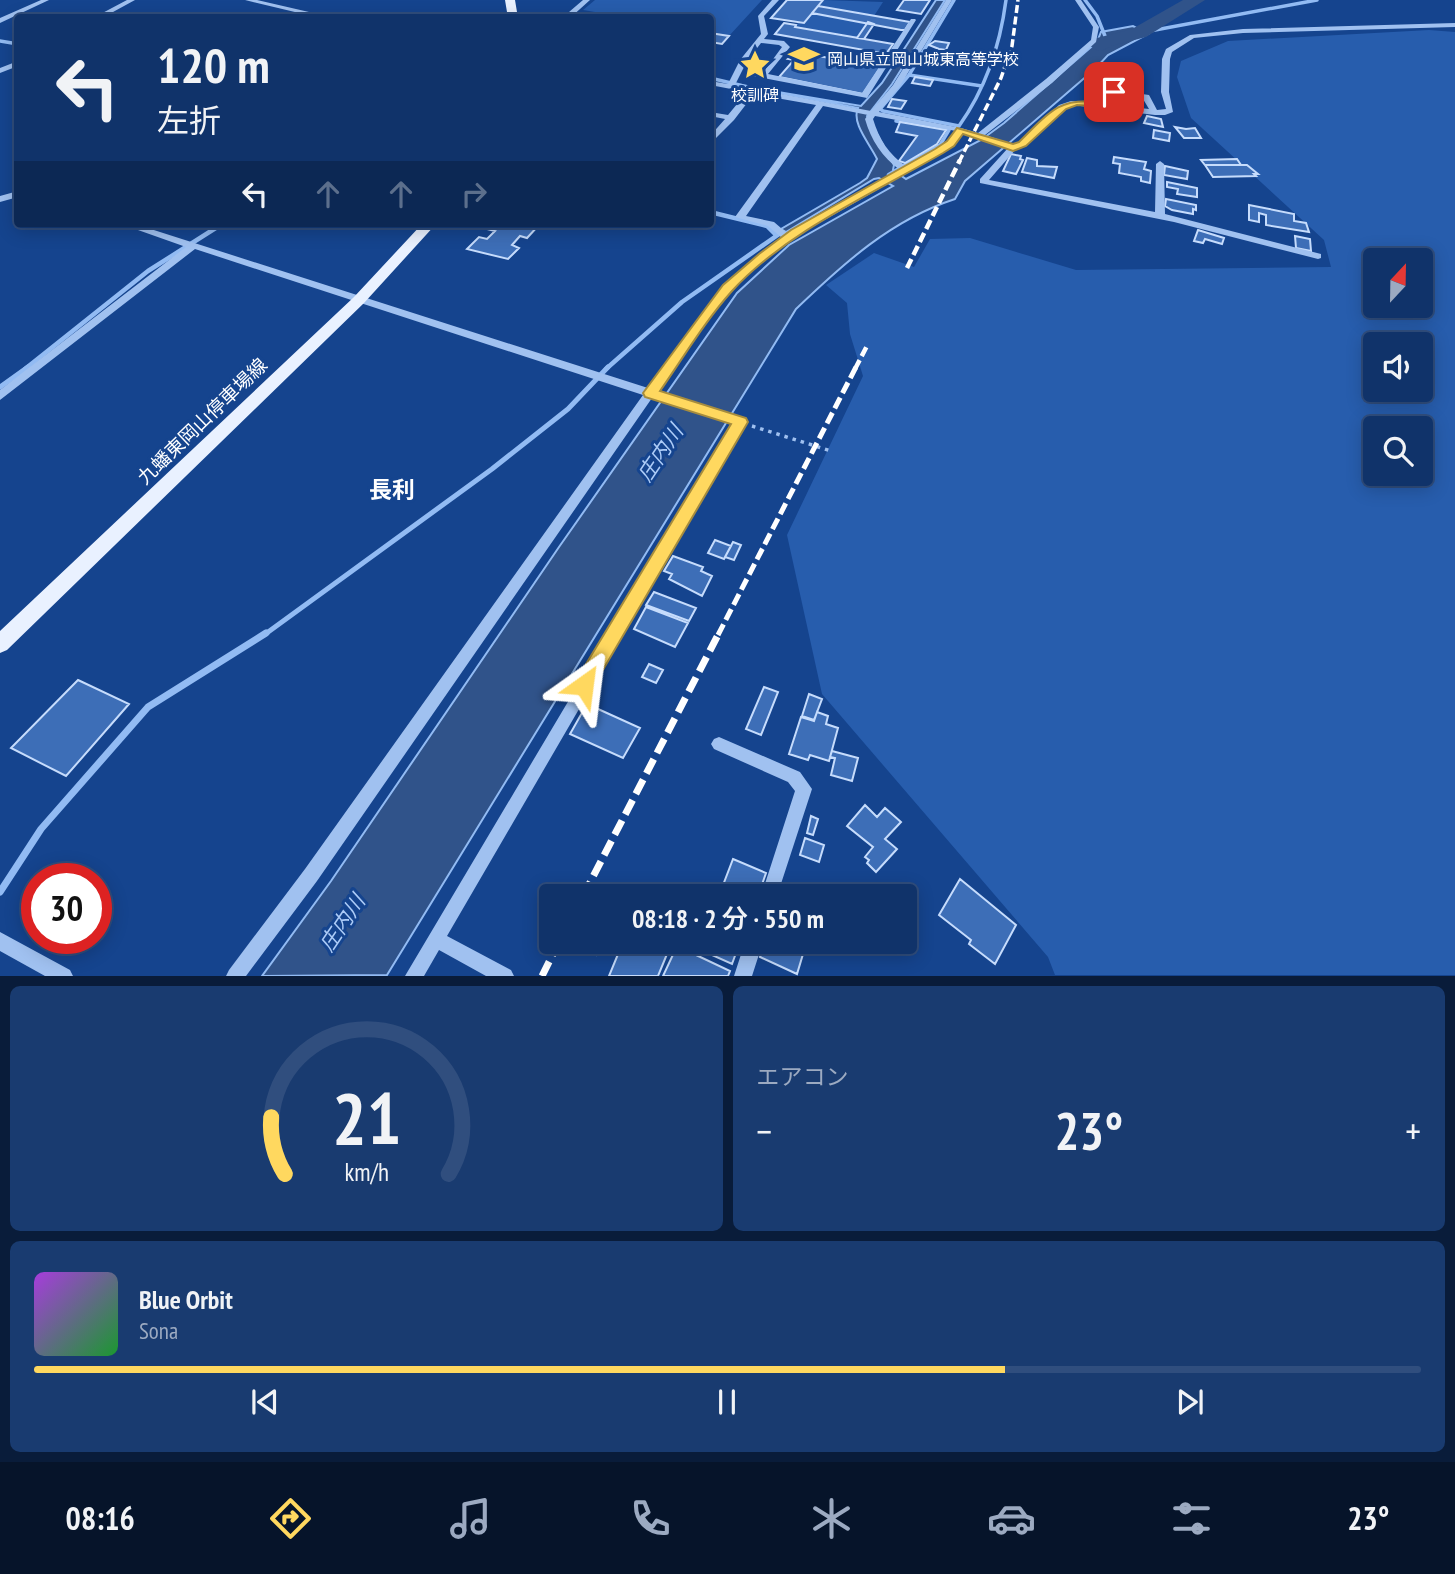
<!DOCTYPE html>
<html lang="ja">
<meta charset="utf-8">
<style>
:root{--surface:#10336a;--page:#193b70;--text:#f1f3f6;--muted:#9caac1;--line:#304e7e;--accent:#ffd85f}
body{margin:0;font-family:"PT Sans Narrow","Noto Sans JP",sans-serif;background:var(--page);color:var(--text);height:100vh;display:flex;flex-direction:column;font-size:26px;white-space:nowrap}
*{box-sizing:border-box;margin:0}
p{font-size:23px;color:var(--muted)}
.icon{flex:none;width:38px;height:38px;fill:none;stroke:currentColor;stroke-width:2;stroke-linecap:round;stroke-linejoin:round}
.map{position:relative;height:976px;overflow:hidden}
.sheet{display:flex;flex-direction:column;gap:10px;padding:10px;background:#091c3a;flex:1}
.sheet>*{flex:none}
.banner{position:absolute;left:14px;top:14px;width:700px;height:214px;border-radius:7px;box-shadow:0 4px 18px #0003,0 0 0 2px var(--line);background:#10336a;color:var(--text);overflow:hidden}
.needle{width:46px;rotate:22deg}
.tools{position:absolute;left:1363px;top:248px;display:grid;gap:14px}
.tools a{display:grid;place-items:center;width:70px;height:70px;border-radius:7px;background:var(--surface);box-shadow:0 4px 18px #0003,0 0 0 2px var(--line);font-size:35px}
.speed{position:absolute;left:21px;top:863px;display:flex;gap:14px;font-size:35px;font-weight:700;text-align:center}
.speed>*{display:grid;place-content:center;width:91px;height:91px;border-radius:50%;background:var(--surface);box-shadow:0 4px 18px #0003,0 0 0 2px var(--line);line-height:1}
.speed .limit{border:10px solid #d22;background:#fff;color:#111}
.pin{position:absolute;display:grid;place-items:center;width:60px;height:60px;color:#fff;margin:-30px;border-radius:14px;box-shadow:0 4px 10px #0006}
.me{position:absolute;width:77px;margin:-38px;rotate:31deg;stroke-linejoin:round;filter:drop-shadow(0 0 5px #0008)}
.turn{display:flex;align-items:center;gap:24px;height:147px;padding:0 28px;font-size:32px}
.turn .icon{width:91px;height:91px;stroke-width:2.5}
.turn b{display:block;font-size:49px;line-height:60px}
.lanes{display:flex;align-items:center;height:66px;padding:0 28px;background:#0003;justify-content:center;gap:35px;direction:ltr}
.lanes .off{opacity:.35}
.big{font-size:52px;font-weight:600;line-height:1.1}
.sheet .tile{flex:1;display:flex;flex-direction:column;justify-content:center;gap:10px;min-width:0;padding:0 24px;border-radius:10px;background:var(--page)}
.sheet .dial{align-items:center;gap:0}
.dial svg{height:182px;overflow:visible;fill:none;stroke:var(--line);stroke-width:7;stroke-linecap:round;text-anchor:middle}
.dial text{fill:var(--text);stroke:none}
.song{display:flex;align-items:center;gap:21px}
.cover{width:84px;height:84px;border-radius:10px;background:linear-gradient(135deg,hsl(280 70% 55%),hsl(130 70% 35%))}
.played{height:7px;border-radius:4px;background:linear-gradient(90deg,var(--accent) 70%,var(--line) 70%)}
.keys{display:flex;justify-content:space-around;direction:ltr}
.heat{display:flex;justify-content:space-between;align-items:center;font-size:38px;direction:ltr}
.sheet .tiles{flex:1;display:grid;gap:10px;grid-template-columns:1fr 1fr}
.tile:last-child{grid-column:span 2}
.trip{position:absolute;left:539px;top:884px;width:378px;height:70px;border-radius:7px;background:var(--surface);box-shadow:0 4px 18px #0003,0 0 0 2px var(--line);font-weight:600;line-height:70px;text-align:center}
.tab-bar{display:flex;height:112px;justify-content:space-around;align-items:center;background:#06142a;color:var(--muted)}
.tab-bar .icon{width:49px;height:49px}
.tab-bar .on{color:var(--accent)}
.tab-bar b{font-size:32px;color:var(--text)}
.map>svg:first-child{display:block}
.green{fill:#275dad;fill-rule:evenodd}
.water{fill:#30538a;stroke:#92bbf3;stroke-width:2}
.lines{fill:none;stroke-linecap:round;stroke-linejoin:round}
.stream-far3{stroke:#92bbf3;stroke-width:3.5}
.stream-far2{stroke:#92bbf3;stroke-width:4.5}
.stream-far1{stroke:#92bbf3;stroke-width:5}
.stream{stroke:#92bbf3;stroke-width:7}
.river{fill:#30538a;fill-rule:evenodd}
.building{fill:#3d6eb7;stroke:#c6dcfc;stroke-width:2}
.path{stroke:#a0c1f0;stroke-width:3.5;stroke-dasharray:3.5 5;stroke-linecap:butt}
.minor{fill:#a0c1f0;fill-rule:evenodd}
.major{fill:#e9f1ff;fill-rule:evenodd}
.rail-far3{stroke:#fff;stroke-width:3.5;stroke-dasharray:8 3.5;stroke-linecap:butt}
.rail-far2{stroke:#fff;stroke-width:4.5;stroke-dasharray:10 4.5;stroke-linecap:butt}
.rail-far1{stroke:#fff;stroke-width:5;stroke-dasharray:12 5;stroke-linecap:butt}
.rail{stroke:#fff;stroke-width:7;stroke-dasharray:16 7;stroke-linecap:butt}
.route{fill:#ffd85f;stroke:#a68c3e;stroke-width:2}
.labels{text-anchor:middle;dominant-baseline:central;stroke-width:6;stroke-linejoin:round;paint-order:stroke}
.far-poi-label{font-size:16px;fill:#fff;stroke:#15448e;text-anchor:start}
.street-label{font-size:19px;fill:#fff;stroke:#15448e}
.water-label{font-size:21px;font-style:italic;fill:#accbf7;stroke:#15448e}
.quarter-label{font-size:23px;font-weight:bold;fill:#fff;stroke:#15448e}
</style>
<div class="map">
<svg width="1455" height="976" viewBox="0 0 1455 976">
<rect width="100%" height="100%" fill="#15448e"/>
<path class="green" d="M595 0H762L729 36 711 33 710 18 625 17 583 10Z
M823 0 883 2 874 16 818 6Z
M812 13 868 22 857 38 795 27 798 23H804Z
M1429 30 1455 32V975H1055L1048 957 822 694 787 535 863 376 850 334 847 303 826 285 874 253 914 267 930 239 970 238 1076 270 1331 267 1324 240 1191 118 1177 77 1181 61 1228 41ZM1376 261H1421V306H1376ZM1376 345H1421V390H1376ZM1376 429H1421V474H1376Z"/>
<path class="water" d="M936 0H945L892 84 867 116 894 165 893 170 906 179 981 140 1004 123 1097 42 1101 32 1133 26 1148 34 1108 55 1096 68 965 181 955 199C891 220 844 263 796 309L387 975 262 976 331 881 559 547 737 293 789 245 893 186 879 178 874 179 786 232 781 229 860 183 867 178 877 159C870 144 851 123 858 108L742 86 861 106 882 83Z"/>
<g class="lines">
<path class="stream-far3" d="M954 0 909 75 880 109 883 111 959 126C986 88 1000 46 1006 0
M1085 0 1097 16 1105 36
M1139 33 1317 0
M0 41 18 44
M909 75 982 86
M710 78 748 87
M896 121 949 130 940 145 911 162"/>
<path class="stream-far2" d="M889 175 914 160
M710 212 767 226 776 235
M25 369 148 271 222 224
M606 369 682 302 782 232"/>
<path class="stream-far1" d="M0 387 28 367
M264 635 492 469 568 409 608 367"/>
<path class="stream" d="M0 892 41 829 148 707 266 633"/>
<path class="river" d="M1183 0H1205L1146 37 1111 46 1100 52 1090 46 1097 38 1132 29Z"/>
</g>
<path class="building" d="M787 0H823L804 23 771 18Z
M904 0H930L921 14 897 10Z
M818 6 910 22 905 30H901L812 13Z
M868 22 874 24 864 39 857 38Z
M784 23 796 25 795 27 893 44 886 54 775 34Z
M710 33 729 36 722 44 710 42Z
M935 41 949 43 946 50 939 49 929 45Z
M797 52 878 67 880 68 863 94 779 77 794 60 788 59Z
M1101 73 1130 77 1127 86 1096 80Z
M915 77 933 80 930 86 912 83Z
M892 99 906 101 901 109 888 107Z
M1147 116 1161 119 1163 127 1144 123Z
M900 122 946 130 937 144 905 163 899 161 917 136 896 132Z
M1175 127 1186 129 1195 128 1201 138H1184Z
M1154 130 1170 133 1169 141 1153 138Z
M1011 154 1021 156 1020 159 1023 160 1016 174 1003 171Z
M1114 157 1146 162 1144 169 1151 171 1150 183 1141 181V177L1119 173 1120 164 1113 163Z
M1027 158 1037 160V166L1057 167 1054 178 1022 172Z
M1237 159 1241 165H1205L1201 160Z
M1205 165H1247L1258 174H1254L1256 176 1213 177Z
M1165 166 1188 171 1187 179 1164 175Z
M1167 182 1197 188V197L1177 194 1178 189 1167 187Z
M1166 199 1196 205V210L1193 209V214L1172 210 1165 206Z
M1249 205 1294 214V221L1306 223 1309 232 1266 225V215L1259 213V222L1249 220Z
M492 224H532L539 225 527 238 520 236 512 245 519 248 508 259 467 249 479 237 487 239 495 231 487 229Z
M1198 230 1224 238 1222 244 1205 239 1203 243 1194 241Z
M1295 236 1310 239 1311 251 1296 248Z
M715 540 731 546 724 559 708 553Z
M733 542 741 545 734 560 725 557Z
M673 556 703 567 701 571 712 576 702 596 669 579 672 574 664 571Z
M654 592 696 608 689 621 646 605Z
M646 607 688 623 675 647 634 629Z
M649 664 663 670 656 683 642 677Z
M78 680 129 704 66 776 11 748Z
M764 687 778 692 761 735 746 729Z
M809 694 822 699 814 720 802 716Z
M587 704 640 728 623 758 570 734Z
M817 712 828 716 826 724 838 728 829 761 810 755 808 760 789 754 801 717 814 721Z
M832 751 858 758 852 781 831 775 835 758 830 757Z
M865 805 877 817 885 808 901 822 885 839 897 849 876 872 867 863 869 860 865 857 873 847 847 826Z
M811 816 818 819 813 835 807 833Z
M805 838 824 845 819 862 800 855Z
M733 859 766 873 758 896H726L720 893Z
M960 879 1016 925 995 964 969 944 971 940 939 915Z
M589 942H602L596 955 585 950Z
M623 942H672L658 976H609Z
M683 942H740L732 964Z
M765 942H775L803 954 797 974 760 957Z
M677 946 730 971 728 976H663Z"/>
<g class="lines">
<path class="path" d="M752 426 831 451"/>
<path class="minor" d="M41 0H49L0 23V18Z
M127 0H135L102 18H93Z
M245 0H257L335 18H320Z
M583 0H590L570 18H562Z
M772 0H779L764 16 768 34 764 39 784 41 790 47 768 74 862 93 911 19H915L916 20 867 98 753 76V72L765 70 782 47 779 45 761 43 747 61 735 85 871 111 893 85 946 0H952L900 86 879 112 961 128 978 133 1046 79 1091 40 1093 27 1075 0H1081L1099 27 1096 42 1052 83 985 135 1013 144 1020 142 1059 105 1071 101 1096 103 1114 90 1149 95 1157 110 1166 109 1161 92 1162 59 1166 49 1190 35 1243 29 1455 23V27L1243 33 1194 38 1172 52 1170 59 1169 92 1173 112 1165 115H1155L1072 105 1065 109 1026 146 1016 149 989 180 1155 212 1156 164 1160 161 1164 164 1165 214 1321 254V258L1318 259 1174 222 980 183V179L1008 148 963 133 954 145 942 153 798 235 766 258 731 290 657 391 744 419 746 422 447 936 511 970 514 976H486L439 950 424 976H405L733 424 652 398 317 881 246 976H226L229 970 305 869 643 395 195 249 0 400V390L186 247 121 224H135L648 388 723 286 760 254 782 238 768 226 735 217 816 105 754 94 734 120 710 144V136L725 119 710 116V112L728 115 747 92 710 85V81L728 84 740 60 761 34 758 16ZM1116 95 1143 99 1149 109 1105 104ZM823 106 868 115 865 119C871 140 882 157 900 170L788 234 774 222 746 216ZM875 116 956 131 948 141 906 166C889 155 879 139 873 119Z
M18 61V66L0 73V68Z
M18 191V197L0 202V196Z
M719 737 800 772 812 789 777 896H761L795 791 788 782 714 749 711 744 714 739Z
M0 932 70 970 73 976H45L0 951Z
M745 942H763L752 976H734Z"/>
<path class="major" d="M505 0H515L518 18H508Z
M422 224H436L364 303 7 650 0 653V631L354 297Z"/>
<path class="rail-far3" d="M959 162 1001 78 1012 46 1018 0"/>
<path class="rail-far2" d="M907 268 960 160
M855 369 868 344"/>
<path class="rail-far1" d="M718 635 856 367"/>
<path class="rail" d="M583 896 719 633
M542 976 559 942"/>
</g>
<path class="route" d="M1111 89 1119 92 1103 107 1077 105 1066 109 1026 146 1013 151 963 134 954 146 943 153C874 193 787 231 732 291 705 321 683 358 660 391L746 418 748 422 590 692 584 694 577 692 574 685 577 679 731 424 645 397 643 393 723 285 759 254 791 230 935 149 947 141 957 128 1013 144 1019 142C1046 116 1057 97 1097 102Z"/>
<defs>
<g id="school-bare" transform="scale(2.415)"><path d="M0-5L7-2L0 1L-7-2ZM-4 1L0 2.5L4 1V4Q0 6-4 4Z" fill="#ffd85f" stroke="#15448e" stroke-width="2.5" paint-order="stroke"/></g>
<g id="sight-bare" transform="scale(2.415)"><path d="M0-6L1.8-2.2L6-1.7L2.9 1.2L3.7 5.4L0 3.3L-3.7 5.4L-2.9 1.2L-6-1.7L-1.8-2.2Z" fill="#ffd85f" stroke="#15448e" stroke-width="2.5" paint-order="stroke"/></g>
</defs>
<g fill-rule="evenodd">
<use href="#school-bare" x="804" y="59"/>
<use href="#sight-bare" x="755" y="65"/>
</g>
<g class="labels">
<g class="far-poi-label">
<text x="827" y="59">岡山県立岡山城東高等学校</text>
<text x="755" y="95" text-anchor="middle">校訓碑</text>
</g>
<g class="street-label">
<text transform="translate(202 421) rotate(-44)">九蟠東岡山停車場線</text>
</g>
<g class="water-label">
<text transform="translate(660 453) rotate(-56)">庄内川</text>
<text transform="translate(342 923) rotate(-56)">庄内川</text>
</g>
<g class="quarter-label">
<text x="392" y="489">長利</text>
</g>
</g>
</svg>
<div class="tools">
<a><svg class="needle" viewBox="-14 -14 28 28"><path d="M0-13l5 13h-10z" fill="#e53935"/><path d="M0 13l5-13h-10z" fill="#9caac1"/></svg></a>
<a><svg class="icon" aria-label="sound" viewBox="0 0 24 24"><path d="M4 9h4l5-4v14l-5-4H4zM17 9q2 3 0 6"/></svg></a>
<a><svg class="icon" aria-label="search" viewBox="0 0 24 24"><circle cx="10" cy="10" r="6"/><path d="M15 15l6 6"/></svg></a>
</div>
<div class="speed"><div class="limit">30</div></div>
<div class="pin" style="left:1114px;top:92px;background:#d93025"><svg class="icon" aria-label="arrive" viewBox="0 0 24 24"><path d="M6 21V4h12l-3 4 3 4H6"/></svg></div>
<svg class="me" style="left:584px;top:685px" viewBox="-20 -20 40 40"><path d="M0-17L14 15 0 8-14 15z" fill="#ffd85f" stroke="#fff" stroke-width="4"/></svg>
<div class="trip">08:18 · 2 分 · 550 m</div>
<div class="banner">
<div class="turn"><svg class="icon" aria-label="left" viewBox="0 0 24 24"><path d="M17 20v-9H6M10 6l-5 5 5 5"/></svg><div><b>120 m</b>左折</div></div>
<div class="lanes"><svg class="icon" aria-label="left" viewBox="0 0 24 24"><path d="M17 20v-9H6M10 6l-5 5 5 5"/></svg><svg class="icon off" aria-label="ahead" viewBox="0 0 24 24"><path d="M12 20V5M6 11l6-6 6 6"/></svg><svg class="icon off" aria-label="ahead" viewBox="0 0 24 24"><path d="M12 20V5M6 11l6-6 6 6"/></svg><svg class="icon off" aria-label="right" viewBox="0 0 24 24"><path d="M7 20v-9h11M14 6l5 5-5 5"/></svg></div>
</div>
</div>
<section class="sheet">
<div class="tiles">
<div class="tile dial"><svg viewBox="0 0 100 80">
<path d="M14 69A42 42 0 1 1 86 69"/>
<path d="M14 69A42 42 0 0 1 8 44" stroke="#ffd85f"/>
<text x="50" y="56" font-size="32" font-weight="700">21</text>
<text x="50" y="72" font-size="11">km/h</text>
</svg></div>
<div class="tile"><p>エアコン</p>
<div class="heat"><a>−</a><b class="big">23°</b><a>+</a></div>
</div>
<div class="tile">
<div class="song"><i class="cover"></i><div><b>Blue Orbit</b><p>Sona</p></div></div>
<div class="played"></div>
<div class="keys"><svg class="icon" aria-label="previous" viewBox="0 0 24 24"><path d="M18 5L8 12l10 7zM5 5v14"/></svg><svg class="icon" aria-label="pause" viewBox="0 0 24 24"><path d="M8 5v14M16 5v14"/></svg><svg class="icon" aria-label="next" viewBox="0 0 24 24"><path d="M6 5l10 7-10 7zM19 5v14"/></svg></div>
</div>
</div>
</section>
<nav class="tab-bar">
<b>08:16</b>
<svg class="icon on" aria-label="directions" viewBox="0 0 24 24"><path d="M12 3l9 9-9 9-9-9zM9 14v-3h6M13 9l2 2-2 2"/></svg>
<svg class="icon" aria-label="music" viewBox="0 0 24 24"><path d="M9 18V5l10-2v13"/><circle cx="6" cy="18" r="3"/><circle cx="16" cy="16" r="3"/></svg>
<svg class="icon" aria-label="phone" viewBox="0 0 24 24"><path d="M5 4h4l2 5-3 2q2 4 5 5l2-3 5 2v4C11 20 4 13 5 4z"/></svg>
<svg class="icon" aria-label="climate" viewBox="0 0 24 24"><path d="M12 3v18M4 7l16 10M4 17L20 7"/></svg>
<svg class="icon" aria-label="car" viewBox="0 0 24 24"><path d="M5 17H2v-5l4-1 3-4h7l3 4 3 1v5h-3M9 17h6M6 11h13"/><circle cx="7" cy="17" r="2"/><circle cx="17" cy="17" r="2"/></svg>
<svg class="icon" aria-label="filters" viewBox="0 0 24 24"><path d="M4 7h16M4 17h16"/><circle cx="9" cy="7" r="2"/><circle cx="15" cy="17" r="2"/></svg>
<b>23°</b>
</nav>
